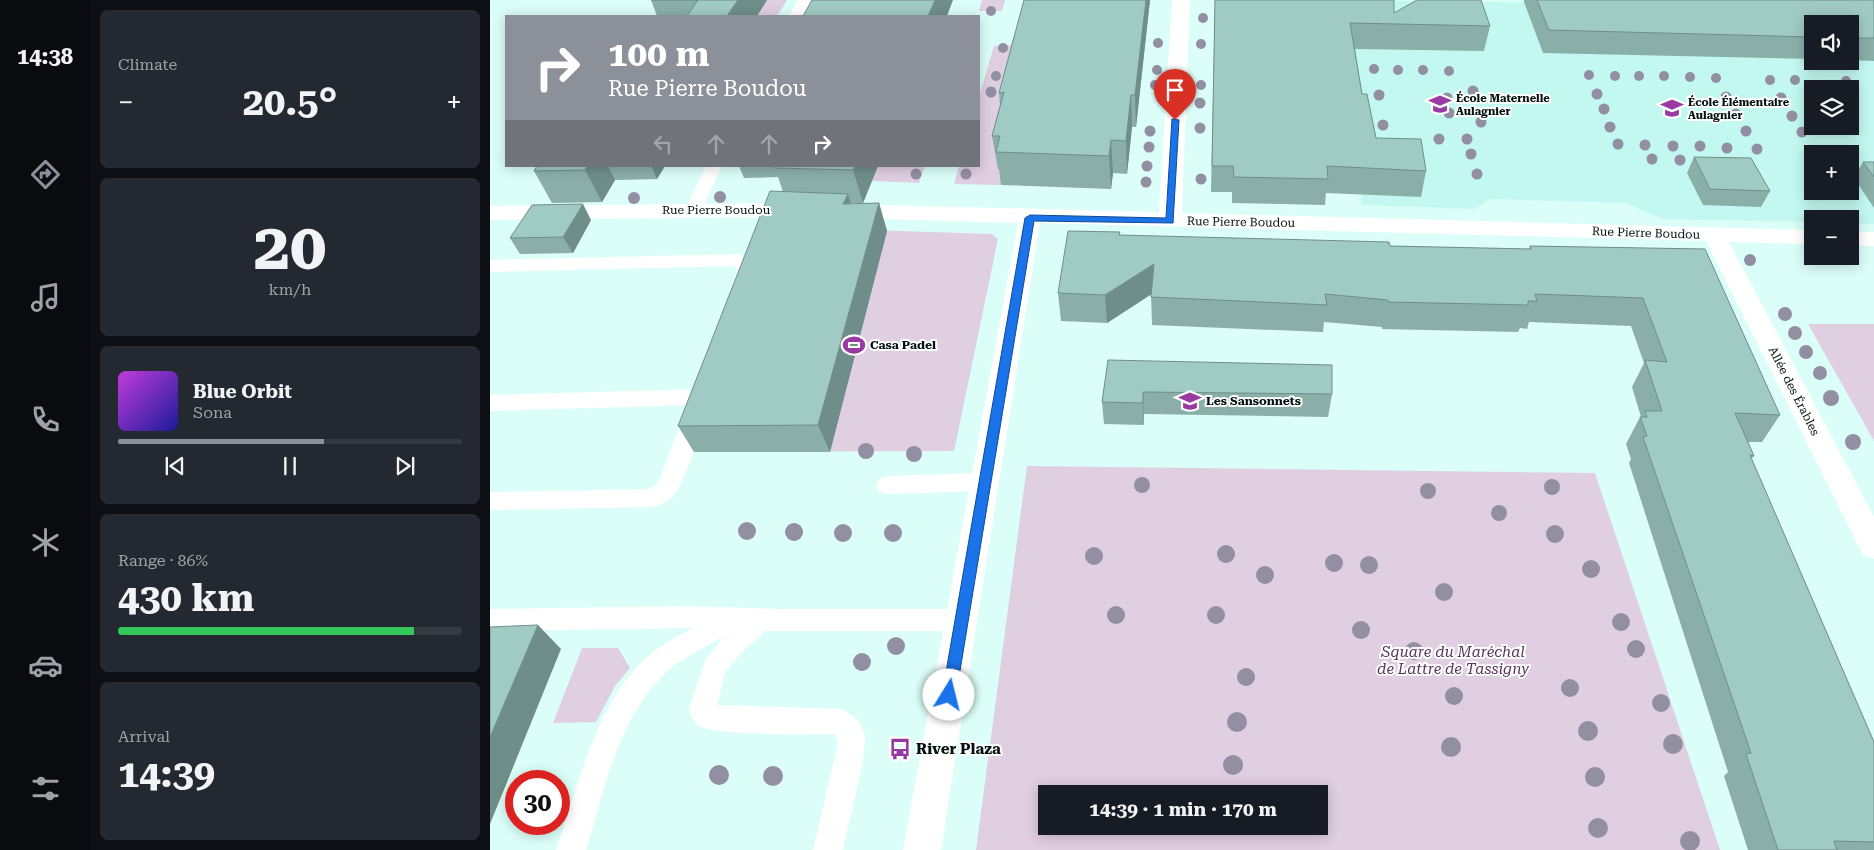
<!DOCTYPE html>
<meta charset="utf-8">
<style>
:root{--surface:#171b24;--page:#242831;--text:#f1f3f6;--muted:#9ea1a6;--line:#363941;--accent:#8c9099}
body{margin:0;font-family:"Roboto Serif",serif;background:var(--page);color:var(--text);height:100vh;display:flex;flex-direction:column;font-size:19px;white-space:nowrap}
*{box-sizing:border-box;margin:0}
p{font-size:16px;color:var(--muted)}
.icon{flex:none;width:28px;height:28px;fill:none;stroke:currentColor;stroke-width:2;stroke-linecap:round;stroke-linejoin:round}
.map{position:relative;flex:1;overflow:hidden}
.details{display:flex;flex-direction:column;gap:10px;padding:10px;background:#0d0f14;width:400px}
.details>*{flex:none}
.top-card{position:absolute;left:15px;top:15px;width:475px;height:152px;border-radius:0px;box-shadow:0 2px 12px #0003;background:#8c9099;color:#fff;overflow:hidden}
.fabs{position:absolute;left:1314px;top:15px;display:grid;gap:10px}
.fabs a{display:grid;place-items:center;width:55px;height:55px;border-radius:0px;background:var(--surface);box-shadow:0 2px 12px #0003;font-size:25px}
.speed{position:absolute;left:15px;top:770px;display:flex;gap:10px;font-size:25px;font-weight:700;text-align:center}
.speed>*{display:grid;place-content:center;width:65px;height:65px;border-radius:50%;background:var(--surface);box-shadow:0 2px 12px #0003;line-height:1}
.speed .limit{border:8px solid #d22;background:#fff;color:#111}
.pin{position:absolute;display:grid;place-items:center;width:42px;height:42px;color:#fff;margin:-51px -21px;border-radius:50% 50% 50% 0;rotate:-45deg;box-shadow:0 0 5px #0007}
.pin .icon{rotate:45deg}
.me{position:absolute;width:55px;margin:-28px;rotate:9deg;stroke-linejoin:round;filter:drop-shadow(0 0 4px #0008)}
.turn{display:flex;align-items:center;gap:18px;height:105px;padding:0 20px;font-size:22px}
.turn .icon{width:65px;height:65px;stroke-width:2.5}
.turn b{display:block;font-size:35px;line-height:42px}
.lanes{display:flex;align-items:center;height:48px;padding:0 20px;background:#0003;justify-content:center;gap:25px;direction:ltr}
.lanes .off{opacity:.35}
.big{font-size:38px;font-weight:700;line-height:1.1}
.details .tile{flex:1;display:flex;flex-direction:column;justify-content:center;gap:8px;min-width:0;padding:0 18px;border-radius:8px;background:var(--page)}
.details .dial{align-items:center;gap:0}
.dial b{font-size:65px;line-height:1}
.song{display:flex;align-items:center;gap:15px}
.cover{width:60px;height:60px;border-radius:8px;background:linear-gradient(135deg,hsl(290 70% 55%),hsl(240 70% 35%))}
.played{height:5px;border-radius:2px;background:linear-gradient(90deg,var(--accent) 60%,var(--line) 60%)}
.keys{display:flex;justify-content:space-around;direction:ltr}
.heat{display:flex;justify-content:space-between;align-items:center;font-size:28px;direction:ltr}
.charge{height:8px;border-radius:4px;background:linear-gradient(90deg,#34c759 86%,var(--line) 0)}
.trip{position:absolute;left:548px;top:785px;width:290px;height:50px;border-radius:0px;background:var(--surface);box-shadow:0 2px 12px #0003;font-weight:700;line-height:50px;text-align:center}
main{display:flex;flex:1;min-height:0}
.tabs{display:flex;flex-direction:column;width:90px;justify-content:space-around;align-items:center;background:#090b0e;color:var(--muted)}
.tabs .icon{width:35px;height:35px}
.tabs .current{color:var(--accent)}
.tabs b{font-size:22px;color:var(--text)}
.map>svg:first-child{display:block}
.built{fill:#c2f8f0;fill-rule:evenodd}
.green{fill:#e0cee1;fill-rule:evenodd}
.lines{fill:none;stroke-linecap:round;stroke-linejoin:round}
.lane{fill:#fff;fill-rule:evenodd}
.street{fill:#fff;fill-rule:evenodd}
.tree{fill:#938fa2}
.wall{fill:#8aafa9}
.shaded-wall{fill:#708e89}
.building{fill:#a0cbc4;stroke:#708e89}
.route{fill:#1a73e8;stroke:#114b97}
.labels{text-anchor:middle;dominant-baseline:central;stroke-width:4;stroke-linejoin:round;paint-order:stroke}
.far-poi-label{font-size:11px;font-weight:bold;fill:#031210;stroke:#fff;text-anchor:start}
.street-label{font-size:12px;fill:#031210;stroke:#fff}
.poi-label{font-size:12px;font-weight:bold;fill:#031210;stroke:#fff;text-anchor:start}
.near-park-label{font-size:15px;font-style:italic;fill:#58345c;stroke:#fff}
.near-poi-label{font-size:15px;font-weight:bold;fill:#031210;stroke:#fff;text-anchor:start}
</style>
<main>
<nav class="tabs">
<b>14:38</b>
<svg class="icon current" aria-label="directions" viewBox="0 0 24 24"><path d="M12 3l9 9-9 9-9-9zM9 14v-3h6M13 9l2 2-2 2"/></svg>
<svg class="icon" aria-label="music" viewBox="0 0 24 24"><path d="M9 18V5l10-2v13"/><circle cx="6" cy="18" r="3"/><circle cx="16" cy="16" r="3"/></svg>
<svg class="icon" aria-label="phone" viewBox="0 0 24 24"><path d="M5 4h4l2 5-3 2q2 4 5 5l2-3 5 2v4C11 20 4 13 5 4z"/></svg>
<svg class="icon" aria-label="climate" viewBox="0 0 24 24"><path d="M12 3v18M4 7l16 10M4 17L20 7"/></svg>
<svg class="icon" aria-label="car" viewBox="0 0 24 24"><path d="M5 17H2v-5l4-1 3-4h7l3 4 3 1v5h-3M9 17h6M6 11h13"/><circle cx="7" cy="17" r="2"/><circle cx="17" cy="17" r="2"/></svg>
<svg class="icon" aria-label="filters" viewBox="0 0 24 24"><path d="M4 7h16M4 17h16"/><circle cx="9" cy="7" r="2"/><circle cx="15" cy="17" r="2"/></svg>
</nav>
<section class="details">
<div class="tile"><p>Climate</p>
<div class="heat"><a>−</a><b class="big">20.5°</b><a>+</a></div>
</div>
<div class="tile dial"><b>20</b><p>km/h</p></div>
<div class="tile">
<div class="song"><i class="cover"></i><div><b>Blue Orbit</b><p>Sona</p></div></div>
<div class="played"></div>
<div class="keys"><svg class="icon" aria-label="previous" viewBox="0 0 24 24"><path d="M18 5L8 12l10 7zM5 5v14"/></svg><svg class="icon" aria-label="pause" viewBox="0 0 24 24"><path d="M8 5v14M16 5v14"/></svg><svg class="icon" aria-label="next" viewBox="0 0 24 24"><path d="M6 5l10 7-10 7zM19 5v14"/></svg></div>
</div>
<div class="tile"><p>Range · 86%</p><b class="big">430 km</b><div class="charge"></div></div>
<div class="tile"><p>Arrival</p><b class="big">14:39</b></div>
</section>
<div class="map">
<svg width="1384" height="850" viewBox="0 0 1384 850">
<rect width="100%" height="100%" fill="#dbfef8"/>
<path class="built" d="M847 0 1384 7V224L1360 223V219H1322V222L1172 219 1136 203 1000 199 985 209 872 205ZM1322 24H1360V61H1322ZM1322 89H1360V126H1322ZM1322 154H1360V191H1322Z"/>
<path class="green" d="M277 0H297L287 16H264Z
M492 0H515L512 11H490L489 10Z
M524 36 515 170 511 185 464 184 469 166H489V97L504 46 521 45Z
M388 166H435L429 183 382 181Z
M287 227 502 234 508 239 464 451 203 452Z
M1318 324H1384V441Z
M537 466 1105 473 1230 850H486ZM556 794H829V826H556Z
M92 648H128L140 668 125 686 106 722 63 723Z"/>
<g class="lines">
<path class="lane" d="M308 0H322L313 16H299Z
M216 166H232L210 213H198L195 209Z
M249 254 261 260 265 270 258 290 251 292 244 290 242 286 247 270 245 266 0 272V260Z
M212 389 219 392 222 397 219 402 208 405 213 406 217 412C210 432 196 482 183 496 178 501 170 505 163 507L0 510V492L159 489 168 483 195 412 199 406 204 405 0 411V395Z
M495 473 503 476 506 482 503 488 495 491 397 494 389 491 386 485 389 479 397 476Z
M198 606 286 609H472L481 612 484 620 481 628 472 631H275L250 654 235 673 227 705 351 709C362 714 372 721 374 733 379 751 357 827 353 850H323L348 743 345 734C318 734 229 736 209 726 204 722 201 716 199 710L215 660 233 637C215 647 196 656 180 669 129 714 115 787 96 850H66C85 794 105 711 146 668 162 650 182 639 203 628L0 631V609Z"/>
<path class="street" d="M682 0H700L692 213 1322 230V244L1239 242 1384 517V559L1373 555 1216 241 550 223 451 850H413L528 223 354 218 346 216 343 211 346 206 354 204 669 212Z
M309 203 317 205 320 210 317 215 309 217 0 220V206Z
M1360 232H1384V246H1360Z"/>
</g>
<g class="tree">
<circle cx="501" cy="11" r="5"/>
<circle cx="713" cy="18" r="5"/>
<circle cx="668" cy="43" r="5"/>
<circle cx="711" cy="44" r="5"/>
<circle cx="513" cy="48" r="5"/>
<circle cx="884" cy="69" r="5"/>
<circle cx="667" cy="70" r="5"/>
<circle cx="908" cy="70" r="5"/>
<circle cx="933" cy="70" r="5"/>
<circle cx="959" cy="71" r="5"/>
<circle cx="1099" cy="75" r="5"/>
<circle cx="506" cy="76" r="5"/>
<circle cx="1125" cy="76" r="5"/>
<circle cx="1149" cy="76" r="5"/>
<circle cx="1174" cy="76" r="5"/>
<circle cx="1200" cy="77" r="5"/>
<circle cx="1226" cy="78" r="5"/>
<circle cx="1280" cy="80" r="5"/>
<circle cx="1305" cy="80" r="5"/>
<circle cx="1356" cy="81" r="5"/>
<circle cx="665" cy="85" r="5"/>
<circle cx="711" cy="85" r="5"/>
<circle cx="983" cy="91" r="5.5"/>
<circle cx="501" cy="92" r="5.5"/>
<circle cx="1107" cy="94" r="5.5"/>
<circle cx="889" cy="95" r="5.5"/>
<circle cx="1236" cy="97" r="5.5"/>
<circle cx="957" cy="98" r="5.5"/>
<circle cx="1291" cy="98" r="5.5"/>
<circle cx="710" cy="103" r="5.5"/>
<circle cx="1114" cy="109" r="5.5"/>
<circle cx="959" cy="113" r="5.5"/>
<circle cx="1246" cy="114" r="5.5"/>
<circle cx="1302" cy="116" r="5.5"/>
<circle cx="991" cy="122" r="5.5"/>
<circle cx="893" cy="125" r="5.5"/>
<circle cx="1120" cy="127" r="5.5"/>
<circle cx="710" cy="128" r="5.5"/>
<circle cx="660" cy="131" r="5.5"/>
<circle cx="1256" cy="131" r="5.5"/>
<circle cx="1312" cy="132" r="5.5"/>
<circle cx="949" cy="139" r="5.5"/>
<circle cx="977" cy="139" r="5.5"/>
<circle cx="1128" cy="144" r="5.5"/>
<circle cx="1155" cy="145" r="5.5"/>
<circle cx="1183" cy="146" r="5.5"/>
<circle cx="1210" cy="146" r="5.5"/>
<circle cx="659" cy="147" r="5.5"/>
<circle cx="1237" cy="148" r="5.5"/>
<circle cx="1267" cy="149" r="5.5"/>
<circle cx="981" cy="154" r="5.5"/>
<circle cx="1162" cy="159" r="5.5"/>
<circle cx="1190" cy="160" r="5.5"/>
<circle cx="657" cy="166" r="5.5"/>
<circle cx="426" cy="174" r="5.5"/>
<circle cx="476" cy="174" r="5.5"/>
<circle cx="987" cy="174" r="5.5"/>
<circle cx="711" cy="179" r="5.5"/>
<circle cx="656" cy="182" r="5.5"/>
<circle cx="230" cy="197" r="6"/>
<circle cx="144" cy="198" r="6"/>
<circle cx="1260" cy="260" r="6"/>
<circle cx="1295" cy="314" r="7"/>
<circle cx="1305" cy="333" r="7"/>
<circle cx="1316" cy="352" r="7"/>
<circle cx="1330" cy="373" r="7"/>
<circle cx="1341" cy="398" r="8"/>
<circle cx="1363" cy="442" r="8"/>
<circle cx="376" cy="451" r="8"/>
<circle cx="424" cy="454" r="8"/>
<circle cx="652" cy="485" r="8"/>
<circle cx="1062" cy="487" r="8"/>
<circle cx="938" cy="491" r="8"/>
<circle cx="1009" cy="513" r="8"/>
<circle cx="257" cy="531" r="9"/>
<circle cx="304" cy="532" r="9"/>
<circle cx="353" cy="533" r="9"/>
<circle cx="403" cy="533" r="9"/>
<circle cx="1065" cy="534" r="9"/>
<circle cx="736" cy="554" r="9"/>
<circle cx="604" cy="556" r="9"/>
<circle cx="844" cy="563" r="9"/>
<circle cx="879" cy="565" r="9"/>
<circle cx="1101" cy="569" r="9"/>
<circle cx="775" cy="575" r="9"/>
<circle cx="954" cy="592" r="9"/>
<circle cx="626" cy="615" r="9"/>
<circle cx="726" cy="615" r="9"/>
<circle cx="1131" cy="622" r="9"/>
<circle cx="871" cy="630" r="9"/>
<circle cx="406" cy="646" r="9"/>
<circle cx="1146" cy="649" r="9"/>
<circle cx="924" cy="651" r="9"/>
<circle cx="372" cy="662" r="9"/>
<circle cx="756" cy="677" r="9"/>
<circle cx="1080" cy="688" r="9"/>
<circle cx="964" cy="696" r="9"/>
<circle cx="1171" cy="703" r="9"/>
<circle cx="747" cy="722" r="10"/>
<circle cx="1098" cy="731" r="10"/>
<circle cx="1183" cy="744" r="10"/>
<circle cx="961" cy="747" r="10"/>
<circle cx="743" cy="765" r="10"/>
<circle cx="229" cy="775" r="10"/>
<circle cx="283" cy="776" r="10"/>
<circle cx="1105" cy="777" r="10"/>
<circle cx="1108" cy="828" r="10"/>
<circle cx="1200" cy="841" r="10"/>
</g>
<path class="wall" d="M161 0H277L267 16H167Z
M534 0H660L646 127H642L637 174 623 173 621 189 511 185 509 169H508L502 136 510 105 509 93Z
M725 0 1000 26 994 51 865 49 872 94 886 138 936 171 931 197 836 193 835 205 742 203V192H721Z
M1034 0H1384V61L1360 60V24H1322V59L1053 53 1034 2Z
M1204 157 1280 191 1271 207 1213 205 1197 173Z
M1373 162H1384V208L1364 178Z
M47 166H175L167 179 125 180 112 202 62 203 44 171Z
M249 166H388L373 203H361V204L389 203 397 231 340 452H204L188 426 293 192 288 177 254 178Z
M101 220 83 253 30 254 20 238Z
M630 235 900 246 1039 249 1040 246 1215 249 1290 415 1272 442H1258L1264 456 1261 459 1384 742V850H1258L1234 776 1238 772 1139 463 1141 459 1136 444 1150 417H1151L1142 387 1154 363 1141 326 1039 322 1037 329 1030 328 1028 332 892 329V327L834 322 833 332 662 325 661 294 617 323 571 321 568 293Z
M618 360 842 394 838 417 654 414V425L614 424 612 402Z"/>
<path class="shaded-wall" d="M248 0H277L267 16H237Z
M445 0H463L457 16H438Z
M656 0H660L646 127 645 95Z
M641 95 642 127 637 174 636 141Z
M621 140 623 173 621 189 619 156Z
M97 166H118L125 180 112 202 95 170Z
M161 166H175L167 179Z
M365 166H388L373 203 363 170Z
M358 194 366 221 353 204Z
M389 203 397 231 340 452 328 425Z
M93 204 101 220 83 253 73 237Z
M664 264 665 292 617 323 615 295Z
M653 392 654 414V425L653 403Z
M48 625 71 649 0 824V737Z"/>
<path class="building" d="M161 0H248L237 16H197L208 0Z
M322 0H445L438 16H313Z
M534 0H656L645 95H641L636 141 621 140 619 156 506 152 510 136H502L514 92 509 93Z
M725 0H904V13L927 0H991L1000 26 860 23 872 94H877L886 138 931 139 936 171 837 166 838 179 744 177 743 166H722Z
M1047 0H1384V38H1360V24H1322V37L1059 30Z
M1204 157 1261 158 1280 191 1220 189Z
M1373 162H1384V177Z
M47 166H97L95 170 44 171Z
M285 166H365L363 170 285 168Z
M280 191 358 194 353 204 389 203 328 425 188 426Z
M93 204 73 237 20 238 42 205Z
M578 231 630 232 629 235 899 242 900 246 1041 249 1040 246 1215 249 1290 415 1245 413 1264 456 1260 455 1384 742V842L1344 841 1347 850H1288L1256 754 1261 753 1153 437 1157 436 1150 417H1157L1155 411H1172L1155 360 1177 362 1153 298 1045 294 1047 301H1038V305L898 302V300L835 294 837 305 661 297 664 264 615 295 568 293Z
M618 360 842 365V394L653 392V403L612 402Z
M48 625 0 737V627Z"/>
<path class="route" d="M682 119 689 120 683 223 544 221 466 695 464 700 459 702 454 700 452 695 535 218 540 215 676 218Z"/>
<defs>
<g id="school-bare" transform="scale(1.725)"><path d="M0-5L7-2L0 1L-7-2ZM-4 1L0 2.5L4 1V4Q0 6-4 4Z" fill="#983aa2" stroke="#fff" stroke-width="2.5" paint-order="stroke"/></g>
<g id="stadium-bare" transform="scale(1.725)"><path d="M0-5a6.5 5 0 1 0 0 10a6.5 5 0 1 0 0-10ZM-3.5-1.8h7v3.6h-7Z" fill="#983aa2" stroke="#fff" stroke-width="2.5" paint-order="stroke"/></g>
<g id="bus-bare" transform="scale(1.725)"><path d="M-5-6H5V4H4V6H2V4H-2V6H-4V4H-5ZM-3.5-4V0h7V-4ZM-3.5 1.2v1.5H-2V1.2ZM2 1.2v1.5H3.5V1.2Z" fill="#983aa2" stroke="#fff" stroke-width="2.5" paint-order="stroke"/></g>
</defs>
<g fill-rule="evenodd">
<use href="#school-bare" x="950" y="104"/>
<use href="#school-bare" x="1182" y="108"/>
<use href="#stadium-bare" x="364" y="345"/>
<use href="#school-bare" x="700" y="401"/>
<use href="#bus-bare" x="410" y="749"/>
</g>
<g class="labels">
<g class="far-poi-label">
<text x="966" y="98">École Maternelle<tspan x="966" dy="13">Aulagnier</tspan></text>
<text x="1198" y="102">École Élémentaire<tspan x="1198" dy="13">Aulagnier</tspan></text>
</g>
<g class="street-label">
<text x="226" y="210">Rue Pierre Boudou</text>
<text transform="translate(751 222) rotate(1)">Rue Pierre Boudou</text>
<text transform="translate(1156 233) rotate(2)">Rue Pierre Boudou</text>
<text transform="translate(1304 391) rotate(63)">Allée des Érables</text>
</g>
<g class="poi-label">
<text x="380" y="345">Casa Padel</text>
<text x="716" y="401">Les Sansonnets</text>
</g>
<g class="near-park-label">
<text x="963" y="652">Square du Maréchal<tspan x="963" dy="17">de Lattre de Tassigny</tspan></text>
</g>
<g class="near-poi-label">
<text x="426" y="749">River Plaza</text>
</g>
</g>
</svg>
<div class="fabs">
<a><svg class="icon" aria-label="sound" viewBox="0 0 24 24"><path d="M4 9h4l5-4v14l-5-4H4zM17 9q2 3 0 6"/></svg></a>
<a><svg class="icon" aria-label="layers" viewBox="0 0 24 24"><path d="M12 4l9 5-9 5-9-5zM3 14l9 5 9-5"/></svg></a>
<a>+</a>
<a>−</a>
</div>
<div class="speed"><div class="limit">30</div></div>
<div class="pin" style="left:685px;top:120px;background:#d93025"><svg class="icon" aria-label="arrive" viewBox="0 0 24 24"><path d="M6 21V4h12l-3 4 3 4H6"/></svg></div>
<svg class="me" style="left:459px;top:695px" viewBox="-20 -20 40 40"><circle r="19" fill="#fff"/><path d="M0-13L10 11 0 6-10 11z" fill="#1a73e8"/></svg>
<div class="trip">14:39 · 1 min · 170 m</div>
<div class="top-card">
<div class="turn"><svg class="icon" aria-label="right" viewBox="0 0 24 24"><path d="M7 20v-9h11M14 6l5 5-5 5"/></svg><div><b>100 m</b>Rue Pierre Boudou</div></div>
<div class="lanes"><svg class="icon off" aria-label="left" viewBox="0 0 24 24"><path d="M17 20v-9H6M10 6l-5 5 5 5"/></svg><svg class="icon off" aria-label="ahead" viewBox="0 0 24 24"><path d="M12 20V5M6 11l6-6 6 6"/></svg><svg class="icon off" aria-label="ahead" viewBox="0 0 24 24"><path d="M12 20V5M6 11l6-6 6 6"/></svg><svg class="icon" aria-label="right" viewBox="0 0 24 24"><path d="M7 20v-9h11M14 6l5 5-5 5"/></svg></div>
</div>
</div>
</main>
